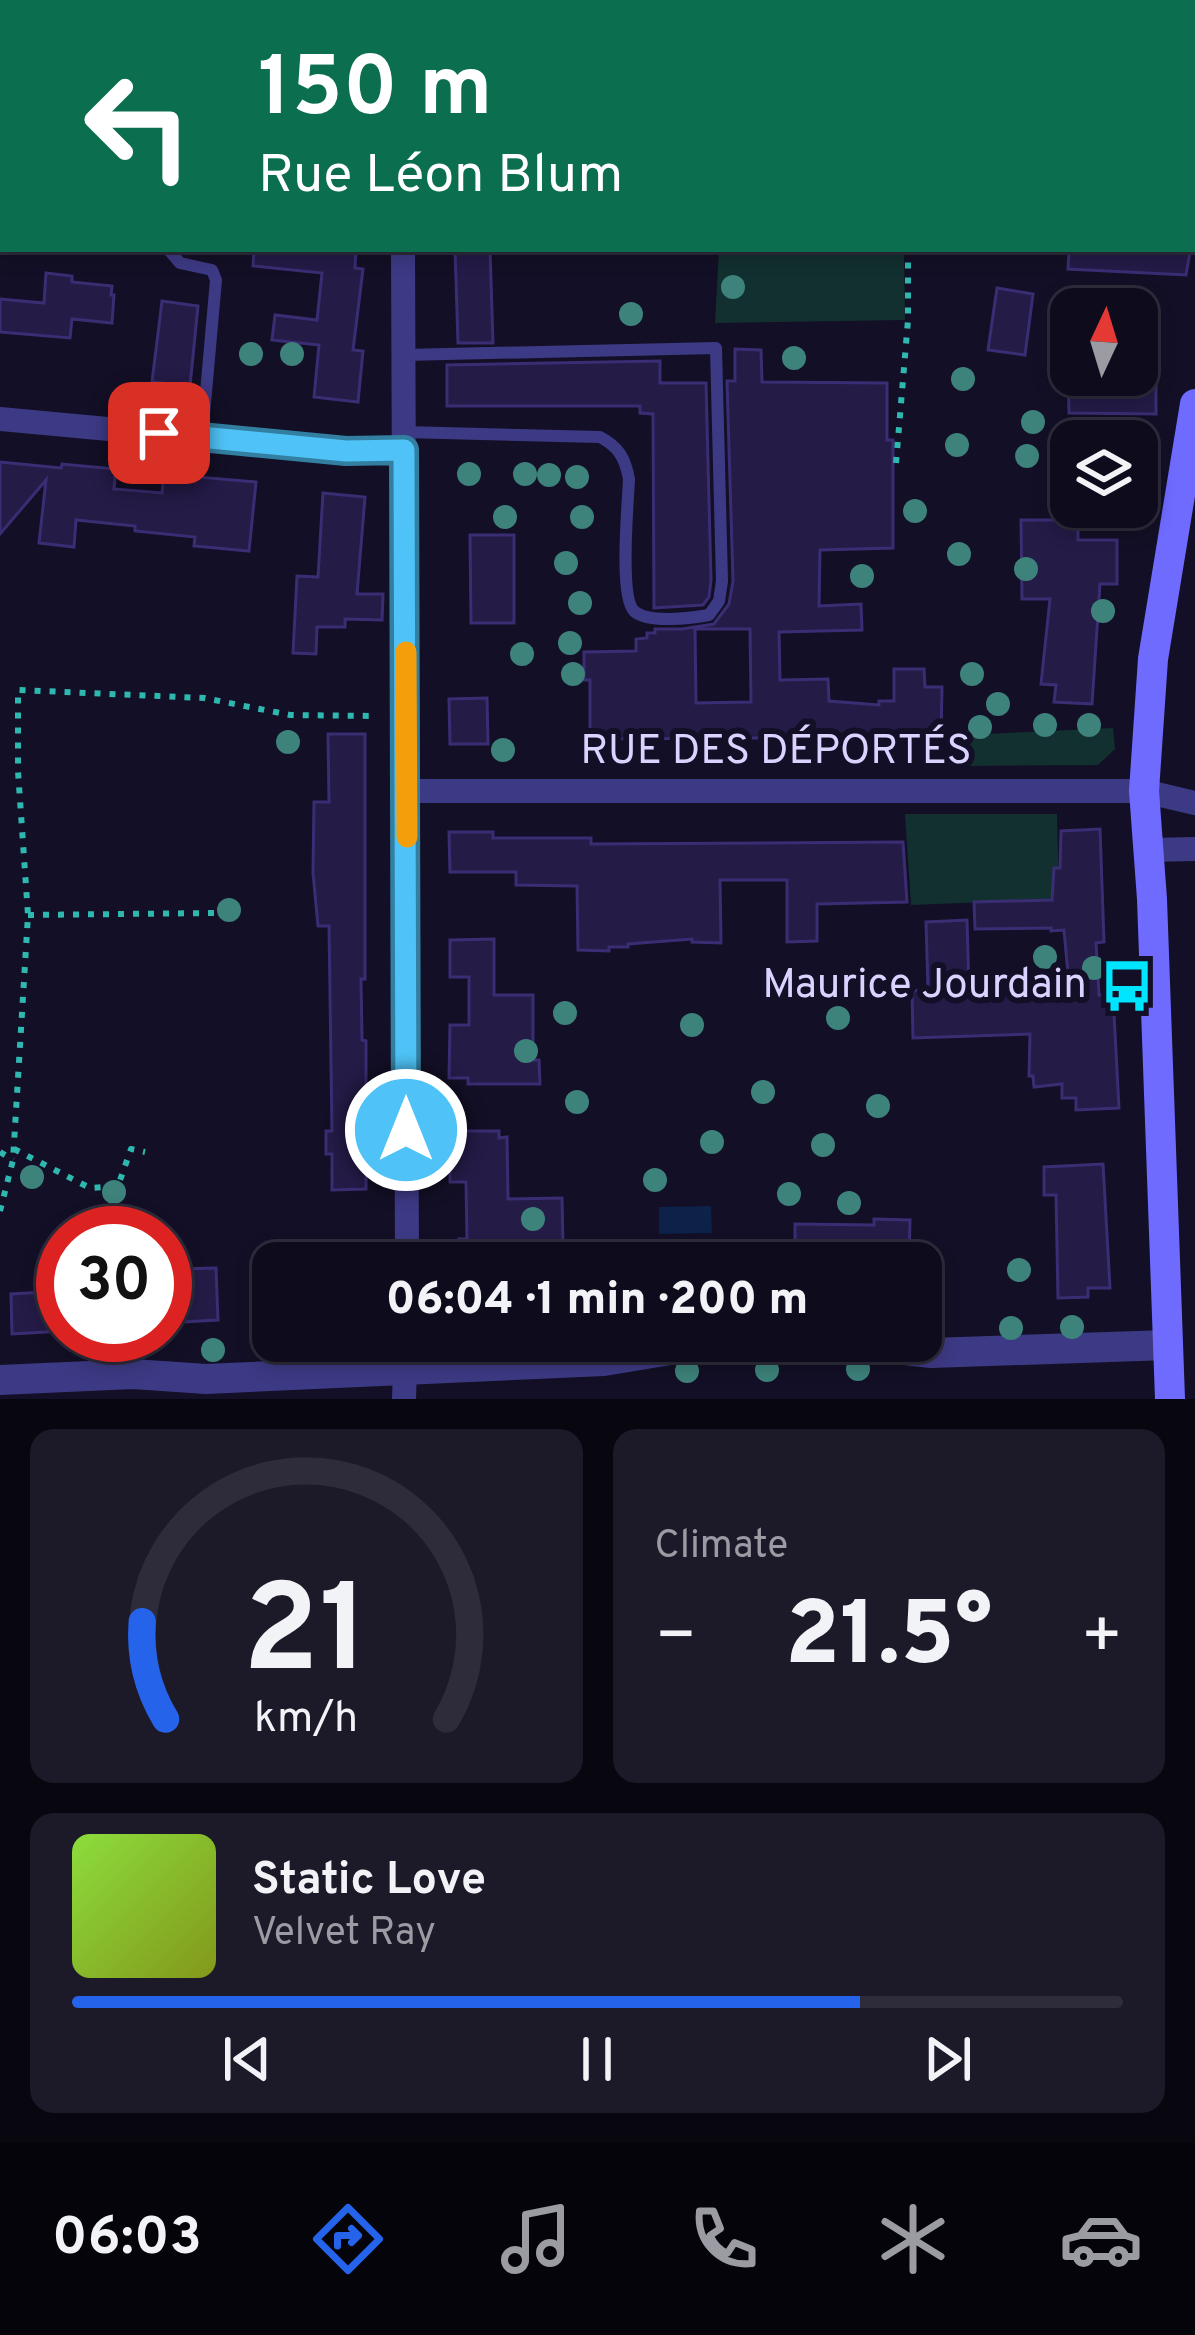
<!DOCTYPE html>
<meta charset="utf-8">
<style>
:root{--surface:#0e0b1c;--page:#1c1929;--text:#f1f3f6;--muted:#9b9ba3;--line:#2e2b3b;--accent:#2563eb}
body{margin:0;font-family:Overpass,sans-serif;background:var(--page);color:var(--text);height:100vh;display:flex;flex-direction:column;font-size:45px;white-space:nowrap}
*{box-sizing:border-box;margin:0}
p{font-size:39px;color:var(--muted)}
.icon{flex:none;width:66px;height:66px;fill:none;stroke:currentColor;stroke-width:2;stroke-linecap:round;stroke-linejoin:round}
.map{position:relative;height:1399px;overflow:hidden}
.details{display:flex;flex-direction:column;gap:30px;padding:30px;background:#08060f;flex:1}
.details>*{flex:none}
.top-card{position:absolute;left:0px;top:0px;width:1197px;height:252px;box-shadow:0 6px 18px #0003,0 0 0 3px var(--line);background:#0b6e4f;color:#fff;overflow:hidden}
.needle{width:78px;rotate:4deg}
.controls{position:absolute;left:1050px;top:288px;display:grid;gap:24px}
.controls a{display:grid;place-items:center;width:108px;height:108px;border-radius:24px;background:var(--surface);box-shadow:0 6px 18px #0003,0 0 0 3px var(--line);font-size:60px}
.speed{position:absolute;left:36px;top:1206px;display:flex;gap:24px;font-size:60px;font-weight:700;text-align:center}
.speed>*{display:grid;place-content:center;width:156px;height:156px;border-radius:50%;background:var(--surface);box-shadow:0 6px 18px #0003,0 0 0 3px var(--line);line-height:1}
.speed .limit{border:18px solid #d22;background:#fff;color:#111}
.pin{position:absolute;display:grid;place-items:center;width:102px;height:102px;color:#fff;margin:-51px;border-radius:24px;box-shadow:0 6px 18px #0006}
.me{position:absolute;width:132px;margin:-66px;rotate:0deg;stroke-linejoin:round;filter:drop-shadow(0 0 9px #0008)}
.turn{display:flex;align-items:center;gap:42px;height:252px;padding:0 60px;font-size:54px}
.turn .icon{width:156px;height:156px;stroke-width:2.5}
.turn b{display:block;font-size:84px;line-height:102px}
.big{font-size:90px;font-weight:800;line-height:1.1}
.details .widget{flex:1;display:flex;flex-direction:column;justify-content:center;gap:18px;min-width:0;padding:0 42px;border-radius:24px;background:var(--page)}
.details .dial{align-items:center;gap:0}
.dial svg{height:312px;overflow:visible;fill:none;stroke:var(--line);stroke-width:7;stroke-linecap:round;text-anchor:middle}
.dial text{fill:var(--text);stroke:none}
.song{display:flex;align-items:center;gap:36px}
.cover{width:144px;height:144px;border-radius:18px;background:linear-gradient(135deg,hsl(90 70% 55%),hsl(70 70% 35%))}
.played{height:12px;border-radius:6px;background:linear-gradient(90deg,var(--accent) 75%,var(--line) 75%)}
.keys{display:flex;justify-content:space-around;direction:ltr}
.heat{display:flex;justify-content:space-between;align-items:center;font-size:66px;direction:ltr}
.details .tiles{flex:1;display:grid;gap:30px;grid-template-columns:1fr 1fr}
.widget:last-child{grid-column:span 2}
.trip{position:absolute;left:252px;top:1242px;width:690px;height:120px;border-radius:24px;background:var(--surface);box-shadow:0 6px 18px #0003,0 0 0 3px var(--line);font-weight:800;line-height:120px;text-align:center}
.menu{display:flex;height:192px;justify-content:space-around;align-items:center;background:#06040b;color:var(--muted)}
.menu .icon{width:84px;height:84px}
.menu .selected{color:var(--accent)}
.menu b{font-size:54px;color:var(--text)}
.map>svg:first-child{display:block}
.green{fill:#12302f}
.water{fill:#0c2248}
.building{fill:#241b47;stroke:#3b2d73;stroke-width:3;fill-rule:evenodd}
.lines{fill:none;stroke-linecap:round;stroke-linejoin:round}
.path{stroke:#2fb8b0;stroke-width:6;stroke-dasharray:6 9;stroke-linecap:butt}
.service{stroke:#3d3a85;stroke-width:12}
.minor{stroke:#3d3a85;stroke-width:24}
.tertiary{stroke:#3d3a85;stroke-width:30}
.secondary{stroke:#6f6bff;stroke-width:30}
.tree{fill:#3d827b}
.route-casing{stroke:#337fa1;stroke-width:30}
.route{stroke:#4fc3f7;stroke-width:21}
.slow{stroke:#f59e0b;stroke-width:21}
.labels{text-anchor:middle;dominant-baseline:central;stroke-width:12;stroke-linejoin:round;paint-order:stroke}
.street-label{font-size:42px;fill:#d9d4ff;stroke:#130f26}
.poi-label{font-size:42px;fill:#d9d4ff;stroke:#130f26;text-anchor:end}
</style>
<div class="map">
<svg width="1195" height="1399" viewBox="0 0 1195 1399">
<rect width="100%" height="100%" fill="#130f26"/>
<path class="green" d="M0 60H3V244H0Z
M719 249H904L905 320 715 323Z
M1113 728 1115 749 1098 765 963 766V735Z
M905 814H1057L1059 899 911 905Z"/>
<path class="water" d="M711 1206 712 1233 659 1234V1207Z"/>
<path class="building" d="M254 249H356L355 268 363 269 353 350 363 351 358 402 314 397 319 345 272 340 275 315 317 320 322 273 253 266Z
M455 249H490L493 343H458Z
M1069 249H1132L1190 252 1186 275 1068 269Z
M46 273 72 276V282L112 286 111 295H114L112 323 72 319 70 338 0 332V299L44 303Z
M997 288 1033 294 1025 355 988 350Z
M162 301 198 306 190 386 152 382Z
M735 349 761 350 762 382 887 383V440H893V548L820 550 819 606 861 604 862 630 779 632 780 680 828 679 829 701 879 705V701H894V669H924L925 687H942L941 737 590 739V680H584V652L636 651V639L647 638V633H655V629H682L714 624 729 604 733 581 727 381H735ZM695 629H750L751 702 696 703Z
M660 361V383H706L711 580 709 597 703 605 654 608 653 414 640 413V406H447V365Z
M1068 375H1143V378H1156V414L1069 413Z
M0 462 61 468 62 464 116 469 114 489 162 493 164 474 256 482 249 551 194 546 195 537 135 531V526L76 520 74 547 39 543 46 480 0 534Z
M323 493 365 497 357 594H383L382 620 345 619V627H317L316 654 293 653 297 576 318 577Z
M1054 507H1078V540H1117V584H1100L1092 704 1054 702 1056 685 1041 684 1050 599H1022L1021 520H1053Z
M470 535H514V623H471Z
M487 698 488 744H450L449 699Z
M328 734H365V979H361L362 1040 366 1041V1189L332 1190V1154H326V1131H332L329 926H318L313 873 314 802H329Z
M1100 829 1104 942 1096 943 1099 995H1113L1119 1108 1076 1110V1098H1062V1084L1034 1087 1033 1076H1029L1030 1034 913 1038 912 991 928 990 926 922 967 920 969 989 1069 985 1064 930 1051 931V928L975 929 974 902 1052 900 1054 868H1060L1061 831Z
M449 832H493V838H591V844L903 842 907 902 817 904V941L787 942V880H720L721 943 692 942V939L628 944V947H609V951L578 950 577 886 516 885V872H450Z
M494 939V995H533V1060H539L540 1084H468V1078H449L450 1025H469V977H450V940Z
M450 1131H499V1138L507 1137 508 1199 562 1198 563 1244 527 1248V1263H460L459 1239H467L466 1182H450Z
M1103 1164 1110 1288H1088V1297L1058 1298 1056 1195H1044V1167Z
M874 1219 910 1220 909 1263H795V1224L874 1225Z
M216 1268 218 1320 165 1323V1288L180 1287 179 1269Z
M63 1291V1331L12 1334 11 1294Z"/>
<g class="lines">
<path class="path" d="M913 3 914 0
M1194 90H1195
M896 463 908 320V249
M28 915 214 913
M14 1149 90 1188 118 1186 131 1149 145 1152
M0 1152 13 1160
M0 1211 13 1160 28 915 18 771V690L204 698 290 715 377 716"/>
<path class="service" d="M168 249 180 263 212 270 216 280 202 437
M404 355 716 348 722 581 719 601 709 615C692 618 648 624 634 611 619 596 628 504 629 479 625 458 619 447 600 437L404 432"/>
<path class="minor" d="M402 0V3
M403 249 407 1263
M0 419 346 451 404 450
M407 791H1144L1195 803
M1149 850 1195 849
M404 1399 406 1341"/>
<path class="tertiary" d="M0 1380 133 1374 206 1379 604 1361 688 1347 863 1345 931 1353 1168 1345"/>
<path class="secondary" d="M1170 1399 1152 899 1144 791 1153 659 1195 404"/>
</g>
<g class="tree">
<circle cx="733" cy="287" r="12"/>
<circle cx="631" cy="314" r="12"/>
<circle cx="251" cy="354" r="12"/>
<circle cx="292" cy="354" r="12"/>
<circle cx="794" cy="358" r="12"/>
<circle cx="963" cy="379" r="12"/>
<circle cx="1033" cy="422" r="12"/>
<circle cx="957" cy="445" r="12"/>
<circle cx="1027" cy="456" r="12"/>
<circle cx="469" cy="474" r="12"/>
<circle cx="525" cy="474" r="12"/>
<circle cx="549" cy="475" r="12"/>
<circle cx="577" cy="477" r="12"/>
<circle cx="915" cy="511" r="12"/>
<circle cx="505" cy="517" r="12"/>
<circle cx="582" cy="517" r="12"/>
<circle cx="959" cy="554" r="12"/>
<circle cx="566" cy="563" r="12"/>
<circle cx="1026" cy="569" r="12"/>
<circle cx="862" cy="576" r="12"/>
<circle cx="580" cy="603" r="12"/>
<circle cx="1103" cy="611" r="12"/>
<circle cx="570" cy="643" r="12"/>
<circle cx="522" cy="654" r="12"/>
<circle cx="573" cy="674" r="12"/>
<circle cx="972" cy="674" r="12"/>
<circle cx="998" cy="704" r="12"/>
<circle cx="1045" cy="725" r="12"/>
<circle cx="1089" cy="725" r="12"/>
<circle cx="980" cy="727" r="12"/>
<circle cx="288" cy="742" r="12"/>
<circle cx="503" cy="750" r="12"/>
<circle cx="229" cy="910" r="12"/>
<circle cx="1045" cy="957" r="12"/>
<circle cx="1094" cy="968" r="12"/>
<circle cx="565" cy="1013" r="12"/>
<circle cx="838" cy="1018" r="12"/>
<circle cx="692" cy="1025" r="12"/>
<circle cx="526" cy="1051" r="12"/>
<circle cx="763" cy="1092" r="12"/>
<circle cx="577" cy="1102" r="12"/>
<circle cx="878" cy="1106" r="12"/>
<circle cx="712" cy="1142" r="12"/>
<circle cx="823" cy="1145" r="12"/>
<circle cx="32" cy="1177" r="12"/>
<circle cx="655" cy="1180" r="12"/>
<circle cx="114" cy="1192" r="12"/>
<circle cx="789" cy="1194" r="12"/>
<circle cx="849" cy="1203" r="12"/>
<circle cx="533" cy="1219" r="12"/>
<circle cx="1019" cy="1270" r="12"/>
<circle cx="1072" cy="1327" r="12"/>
<circle cx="1011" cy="1328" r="12"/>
<circle cx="213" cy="1350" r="12"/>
<circle cx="858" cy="1369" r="12"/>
<circle cx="767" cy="1370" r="12"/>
<circle cx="687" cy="1371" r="12"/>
</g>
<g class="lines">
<g class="route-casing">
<path id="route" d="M159 433 346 451 404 450 406 1130"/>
</g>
<use href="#route" class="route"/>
<path class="slow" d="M406 652 407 837"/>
</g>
<defs>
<g id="bus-bare" transform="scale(4.14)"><path d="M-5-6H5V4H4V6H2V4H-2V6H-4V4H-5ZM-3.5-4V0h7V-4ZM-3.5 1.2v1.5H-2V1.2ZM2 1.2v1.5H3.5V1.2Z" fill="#00e5ff" stroke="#130f26" stroke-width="2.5" paint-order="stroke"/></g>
</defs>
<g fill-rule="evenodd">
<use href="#bus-bare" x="1127" y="986"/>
</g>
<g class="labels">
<g class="street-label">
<text x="776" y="752">RUE DES DÉPORTÉS</text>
</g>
<g class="poi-label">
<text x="1087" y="986">Maurice Jourdain</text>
</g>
</g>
</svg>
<div class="controls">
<a><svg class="needle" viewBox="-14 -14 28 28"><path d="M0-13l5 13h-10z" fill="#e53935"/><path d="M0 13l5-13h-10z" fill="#9b9ba3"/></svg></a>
<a><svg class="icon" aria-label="layers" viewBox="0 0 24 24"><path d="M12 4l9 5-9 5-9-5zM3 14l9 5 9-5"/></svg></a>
</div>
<div class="speed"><div class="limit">30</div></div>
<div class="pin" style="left:159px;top:433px;background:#d93025"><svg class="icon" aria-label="arrive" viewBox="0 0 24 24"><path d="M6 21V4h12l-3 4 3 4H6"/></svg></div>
<svg class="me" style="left:406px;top:1130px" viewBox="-20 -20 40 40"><circle r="17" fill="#4fc3f7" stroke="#fff" stroke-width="3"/><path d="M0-11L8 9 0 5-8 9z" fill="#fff"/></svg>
<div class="trip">06:04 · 1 min · 200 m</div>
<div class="top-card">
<div class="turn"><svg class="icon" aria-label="left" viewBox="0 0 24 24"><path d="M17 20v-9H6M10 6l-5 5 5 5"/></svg><div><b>150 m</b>Rue Léon Blum</div></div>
</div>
</div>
<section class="details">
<div class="tiles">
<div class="widget dial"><svg viewBox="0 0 100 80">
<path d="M14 69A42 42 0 1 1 86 69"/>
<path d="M14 69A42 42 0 0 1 8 44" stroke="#2563eb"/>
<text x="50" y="56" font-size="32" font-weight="700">21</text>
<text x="50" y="72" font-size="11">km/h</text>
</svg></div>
<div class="widget"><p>Climate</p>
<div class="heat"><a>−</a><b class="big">21.5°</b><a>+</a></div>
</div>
<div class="widget">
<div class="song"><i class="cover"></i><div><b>Static Love</b><p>Velvet Ray</p></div></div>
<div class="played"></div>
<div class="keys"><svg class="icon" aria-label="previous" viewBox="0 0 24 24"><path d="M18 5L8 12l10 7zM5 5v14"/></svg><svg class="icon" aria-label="pause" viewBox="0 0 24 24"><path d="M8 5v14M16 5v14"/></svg><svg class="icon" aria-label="next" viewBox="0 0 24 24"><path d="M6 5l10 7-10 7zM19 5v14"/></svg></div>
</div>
</div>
</section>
<nav class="menu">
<b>06:03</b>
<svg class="icon selected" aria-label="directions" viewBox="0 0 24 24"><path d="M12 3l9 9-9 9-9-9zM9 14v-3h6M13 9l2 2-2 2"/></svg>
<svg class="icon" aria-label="music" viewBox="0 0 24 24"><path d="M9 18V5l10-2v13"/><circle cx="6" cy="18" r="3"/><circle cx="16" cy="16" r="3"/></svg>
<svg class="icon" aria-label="phone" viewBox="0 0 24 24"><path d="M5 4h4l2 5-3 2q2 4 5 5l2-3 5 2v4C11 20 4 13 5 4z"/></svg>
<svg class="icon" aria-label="climate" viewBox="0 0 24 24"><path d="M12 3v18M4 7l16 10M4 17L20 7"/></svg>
<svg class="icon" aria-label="car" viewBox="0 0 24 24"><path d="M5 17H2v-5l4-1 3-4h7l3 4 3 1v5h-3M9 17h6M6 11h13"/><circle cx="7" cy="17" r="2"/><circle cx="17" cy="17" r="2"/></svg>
</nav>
